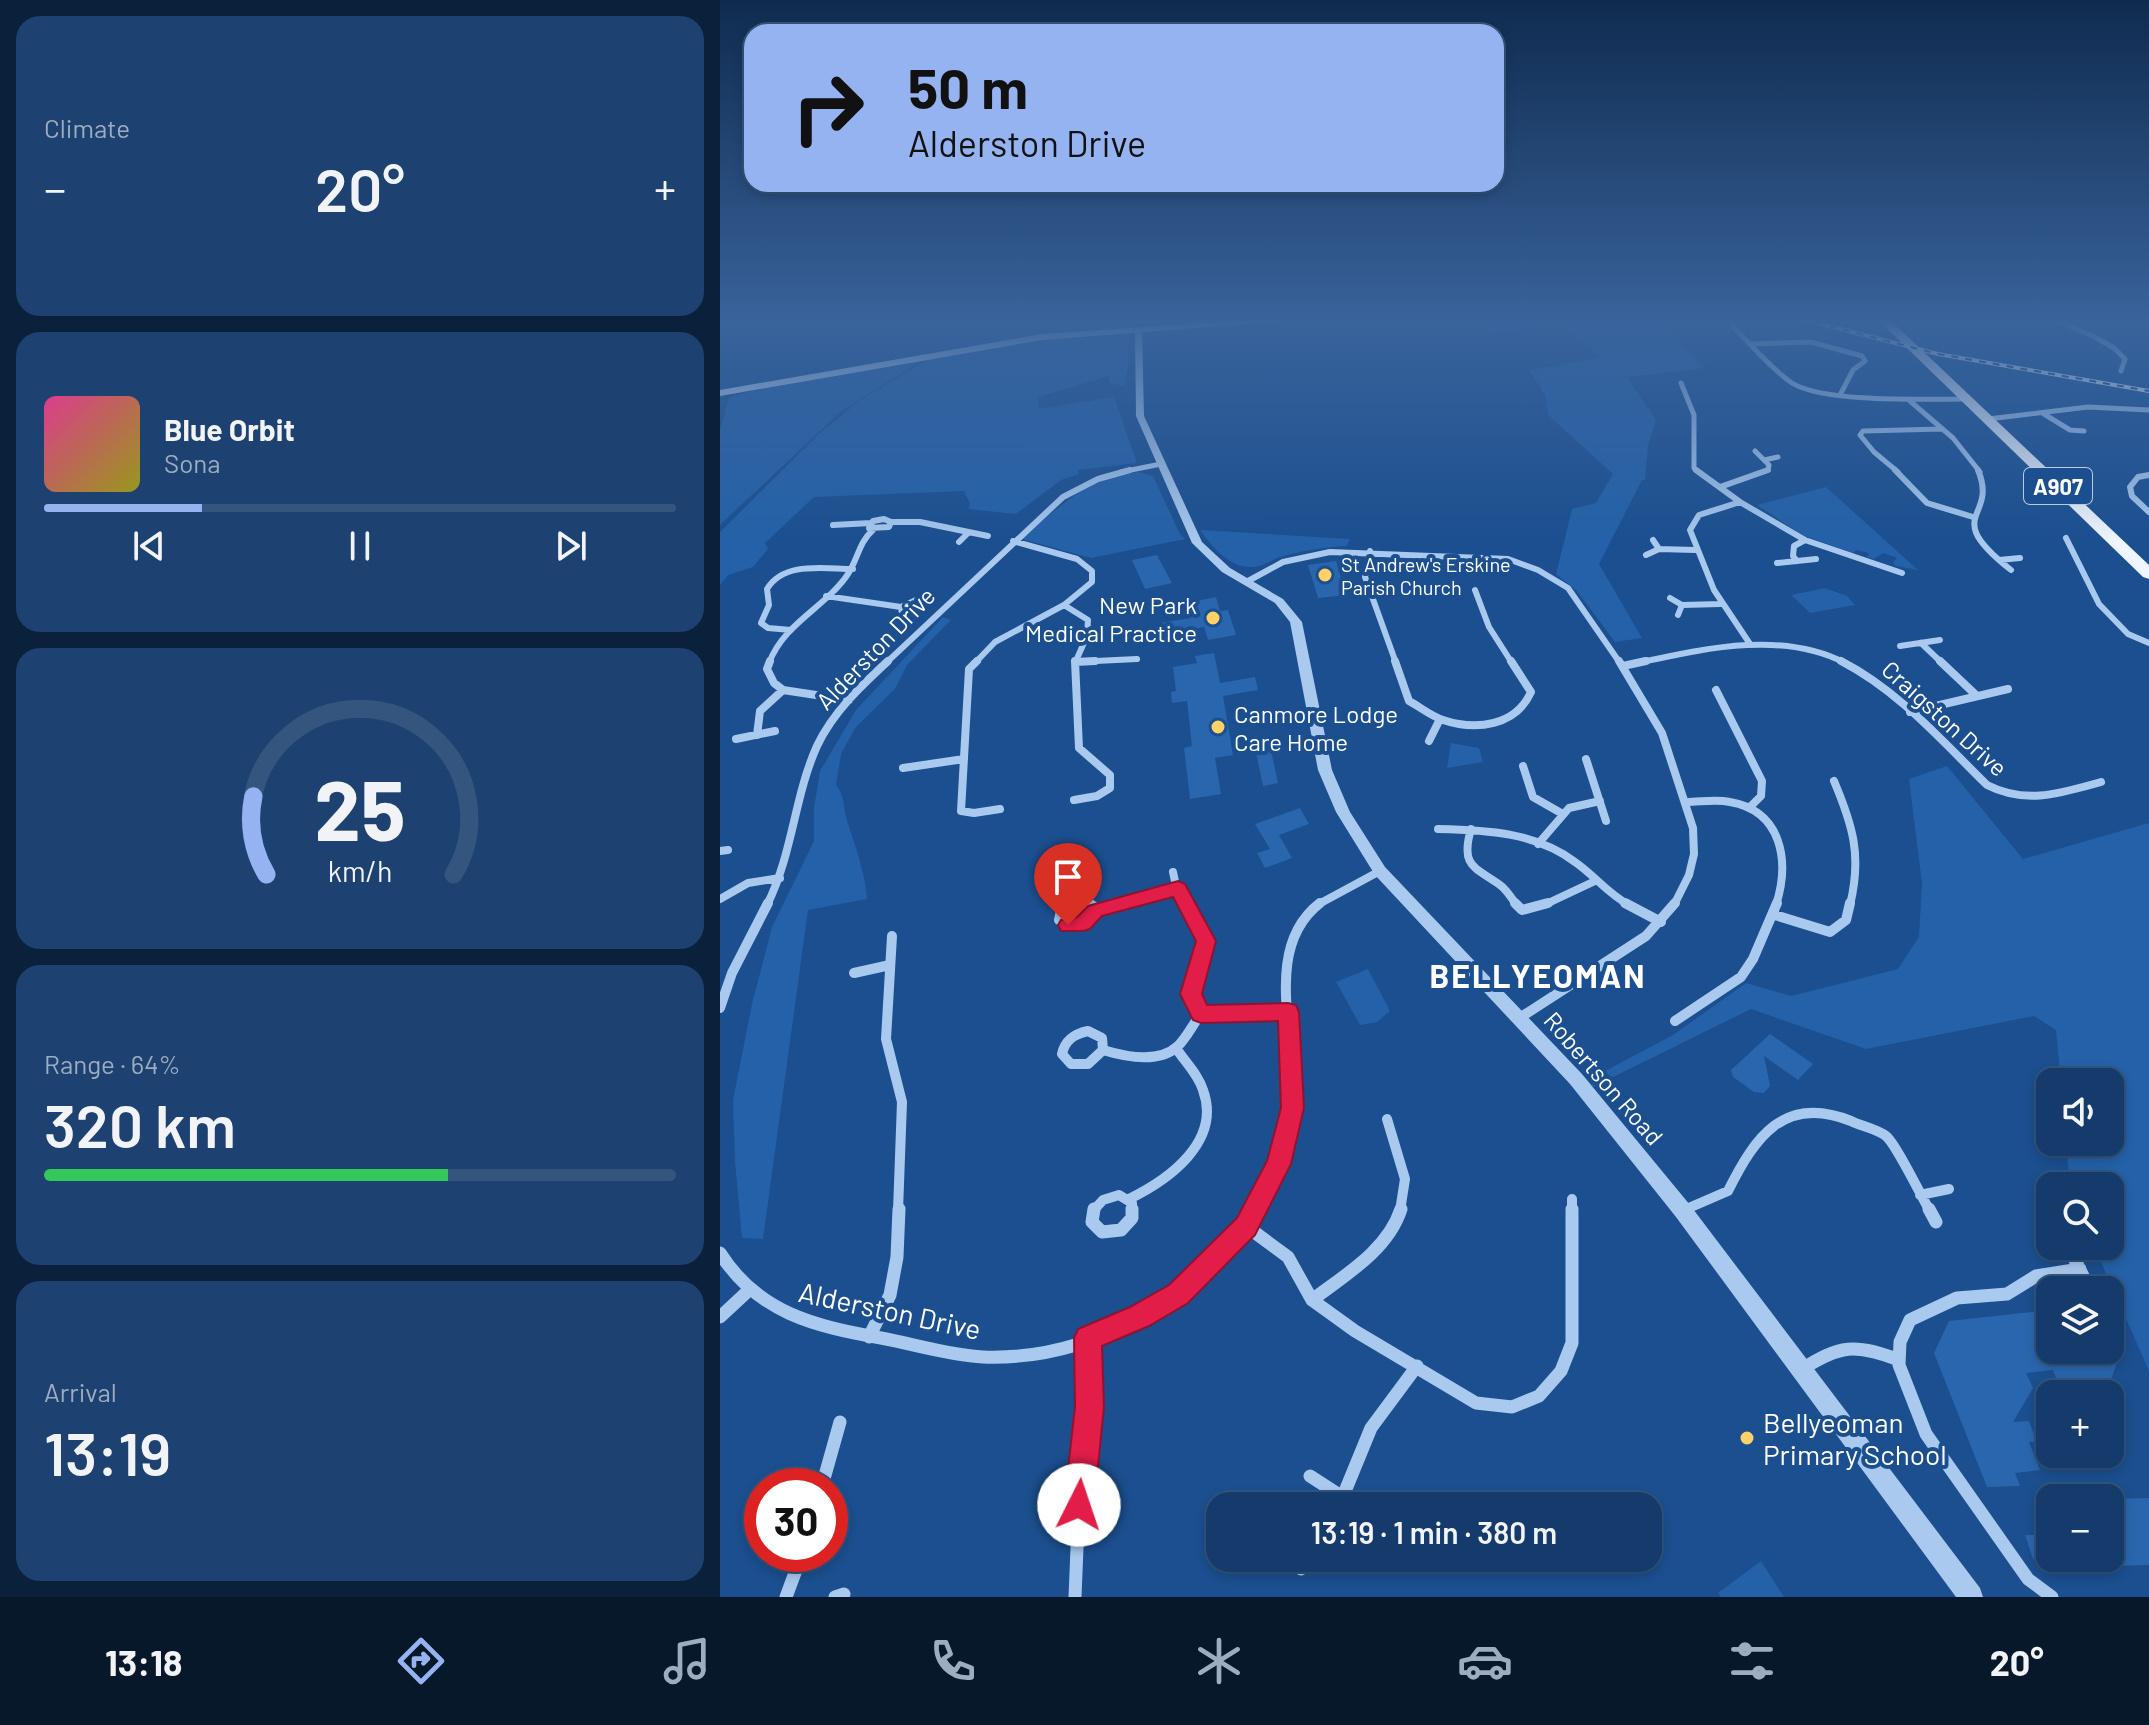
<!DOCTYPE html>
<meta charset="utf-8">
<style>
:root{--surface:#143b6b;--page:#1d4271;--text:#f1f3f6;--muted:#9dadc1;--line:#33557e;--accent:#95b2f1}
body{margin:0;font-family:Barlow,sans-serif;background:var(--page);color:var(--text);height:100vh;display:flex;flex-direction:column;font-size:30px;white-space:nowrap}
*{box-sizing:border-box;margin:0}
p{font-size:26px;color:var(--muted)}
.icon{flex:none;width:44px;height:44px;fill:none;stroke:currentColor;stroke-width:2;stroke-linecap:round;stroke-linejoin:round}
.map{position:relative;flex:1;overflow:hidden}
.sheet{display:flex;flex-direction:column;gap:16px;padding:16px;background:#0b203b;width:720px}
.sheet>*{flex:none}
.guide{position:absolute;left:24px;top:24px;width:760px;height:168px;border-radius:24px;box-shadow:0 4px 12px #0003,0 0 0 2px var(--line);background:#95b2f1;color:#111;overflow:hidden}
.buttons{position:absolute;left:1316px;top:1068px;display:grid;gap:16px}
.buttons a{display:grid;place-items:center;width:88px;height:88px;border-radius:16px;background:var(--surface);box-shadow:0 4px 12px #0003,0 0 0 2px var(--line);font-size:40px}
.speed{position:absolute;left:24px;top:1468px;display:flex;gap:16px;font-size:40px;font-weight:700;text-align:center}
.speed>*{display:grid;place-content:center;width:104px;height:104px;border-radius:50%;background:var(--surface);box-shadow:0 4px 12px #0003,0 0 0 2px var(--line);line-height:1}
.speed .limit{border:12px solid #d22;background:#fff;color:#111}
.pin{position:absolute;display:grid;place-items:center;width:68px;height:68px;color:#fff;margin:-82px -34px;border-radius:50% 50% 50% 0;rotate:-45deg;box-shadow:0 0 8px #0007}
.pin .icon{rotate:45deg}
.me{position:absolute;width:88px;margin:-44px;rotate:4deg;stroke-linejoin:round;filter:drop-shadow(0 0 6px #0008)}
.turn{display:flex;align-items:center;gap:28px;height:168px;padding:0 32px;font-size:36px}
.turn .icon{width:104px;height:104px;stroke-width:2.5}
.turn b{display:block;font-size:56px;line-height:68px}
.big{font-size:60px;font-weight:600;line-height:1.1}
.sheet .tile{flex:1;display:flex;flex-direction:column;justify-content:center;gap:12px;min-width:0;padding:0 28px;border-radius:24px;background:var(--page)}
.sheet .dial{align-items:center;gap:0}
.dial svg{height:208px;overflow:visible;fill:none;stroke:var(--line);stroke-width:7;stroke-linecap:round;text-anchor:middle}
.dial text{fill:var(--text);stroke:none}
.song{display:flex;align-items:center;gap:24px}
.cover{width:96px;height:96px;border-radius:12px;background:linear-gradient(135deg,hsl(330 70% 55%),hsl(60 70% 35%))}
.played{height:8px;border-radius:4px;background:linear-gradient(90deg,var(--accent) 25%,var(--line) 25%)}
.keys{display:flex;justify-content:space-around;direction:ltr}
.heat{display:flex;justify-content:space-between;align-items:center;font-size:44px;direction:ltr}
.charge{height:12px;border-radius:6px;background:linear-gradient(90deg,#34c759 64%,var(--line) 0)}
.trip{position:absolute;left:486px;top:1492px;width:456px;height:80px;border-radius:24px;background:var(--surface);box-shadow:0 4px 12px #0003,0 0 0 2px var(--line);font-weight:600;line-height:80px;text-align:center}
.dock{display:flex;height:128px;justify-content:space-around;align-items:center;background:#08182b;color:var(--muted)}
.dock .icon{width:56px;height:56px}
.dock .selected{color:var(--accent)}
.dock b{font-size:36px;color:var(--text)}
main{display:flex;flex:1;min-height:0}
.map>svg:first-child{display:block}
.green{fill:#2461a8}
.building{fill:#2a66ad}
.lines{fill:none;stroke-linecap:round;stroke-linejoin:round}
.minor-far4{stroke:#a9c9ee;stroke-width:5}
.minor-far3{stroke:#a9c9ee;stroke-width:6}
.minor-far2{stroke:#a9c9ee;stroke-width:8}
.minor-far1{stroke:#a9c9ee;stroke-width:10}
.minor{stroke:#a9c9ee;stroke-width:13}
.tertiary{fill:#a9c9ee;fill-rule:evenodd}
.secondary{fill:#d6e6fa;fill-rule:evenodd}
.primary{fill:#f0f6ff;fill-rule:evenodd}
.rail-casing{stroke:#fff;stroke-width:4}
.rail{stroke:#1b4f8f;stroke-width:2;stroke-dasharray:7;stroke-linecap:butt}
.route{fill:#e11d48;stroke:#92132f;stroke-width:2}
.poi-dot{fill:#ffd166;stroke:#1b4f8f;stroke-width:3}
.labels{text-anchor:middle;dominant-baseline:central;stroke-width:8;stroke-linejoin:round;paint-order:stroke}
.far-poi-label{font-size:20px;fill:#fff;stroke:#1b4f8f;text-anchor:start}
.shield{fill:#1b4f8f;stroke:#bbcadd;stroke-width:2}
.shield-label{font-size:22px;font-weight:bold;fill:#fff}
.poi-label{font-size:24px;fill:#fff;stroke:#1b4f8f;text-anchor:end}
.street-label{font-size:24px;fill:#fff;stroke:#1b4f8f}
.near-street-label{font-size:28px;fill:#fff;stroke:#1b4f8f}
.near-poi-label{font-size:28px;fill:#fff;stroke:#1b4f8f;text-anchor:start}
.district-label{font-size:32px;font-weight:bold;letter-spacing:2px;fill:#fff;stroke:#1b4f8f}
</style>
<main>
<section class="sheet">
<div class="tile"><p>Climate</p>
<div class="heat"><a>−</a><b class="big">20°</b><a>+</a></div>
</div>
<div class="tile">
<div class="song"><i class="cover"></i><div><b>Blue Orbit</b><p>Sona</p></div></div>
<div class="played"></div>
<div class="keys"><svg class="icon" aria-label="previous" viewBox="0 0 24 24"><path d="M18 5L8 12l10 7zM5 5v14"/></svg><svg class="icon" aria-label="pause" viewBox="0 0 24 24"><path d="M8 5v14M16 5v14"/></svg><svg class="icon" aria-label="next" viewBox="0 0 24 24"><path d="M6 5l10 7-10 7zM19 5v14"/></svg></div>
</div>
<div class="tile dial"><svg viewBox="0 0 100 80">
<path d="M14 69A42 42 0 1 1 86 69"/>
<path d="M14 69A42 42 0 0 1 9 39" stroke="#95b2f1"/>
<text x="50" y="56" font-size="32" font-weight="700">25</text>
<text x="50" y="72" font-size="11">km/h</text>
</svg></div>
<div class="tile"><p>Range · 64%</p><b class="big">320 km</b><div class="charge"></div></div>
<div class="tile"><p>Arrival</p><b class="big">13:19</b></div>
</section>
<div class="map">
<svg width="1429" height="1597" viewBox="0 0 1429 1597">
<rect width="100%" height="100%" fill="#1b4f8f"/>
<path class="green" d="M751 319H937L985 368 907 377 936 420 928 445 925 480H922L879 564 922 638 895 642 857 591 836 574 852 509 876 503 893 474 828 415 826 396 809 370 882 358 842 325 767 335Z
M390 336 407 340 409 360 404 386 390 383 389 376 318 397 319 409 394 397 417 463 358 470 359 474 341 480 296 514 248 509 250 504 244 491 94 497 45 543 48 549 33 567 8 575 0 585V532L100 433 139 401 209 359 321 340Z
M204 359 120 412 0 525V430L9 398 32 391Z
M419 472 433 476 460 534 465 539 371 558 302 539C340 505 367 479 419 472Z
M1106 487 1198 570 1176 566 1173 563 1177 558 1163 553 1154 559 1147 557 1149 553 1136 550 1133 553 1082 535 1037 505Z
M480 530 630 539 627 546C606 547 585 550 564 556 554 558 545 566 535 567 510 569 493 548 480 530Z
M1105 588 1127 596 1135 605 1090 613 1071 595Z
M223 617 231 620 187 665 175 689 136 727 121 754 116 785C125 796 123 807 127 820 135 847 145 870 147 899L88 910 43 1239 22 1238 15 1162 13 1100 32 1004 52 927 94 841V808L100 771 136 710Z
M731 743 759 748 763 762 727 768Z
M1227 766 1303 859 1429 823V1371L1374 1246H1390V1186H1350L1346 1142H1390V1082H1341L1336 1030 1314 1016 1146 1049 1031 1009 873 1087 868 1080 953 1035 1026 983 1071 996 1178 969 1199 937 1202 883 1189 779Z
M648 969 670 1011 657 1022 640 1025 616 982Z
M1041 1561 1064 1597H1001L998 1593Z"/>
<path class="building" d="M437 555 452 583 425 589 412 560Z
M616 561 626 595 598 598 588 565Z
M496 597 500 611 508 610 516 635 488 640 484 627 443 634 440 623 471 618 467 603Z
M494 653 500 683 535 677 538 690 503 696 513 755 495 758 501 794 470 799 464 748 472 746 467 701 452 703 451 692 456 691 453 667 477 663 475 656Z
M549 741 558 783 543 786 534 743Z
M580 808 589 824 559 835 572 858 545 868 537 853 550 849 535 824Z
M1050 1034 1093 1064 1078 1080 1044 1056 1050 1086 1044 1093 1034 1092 1013 1077 1011 1070Z
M1330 1310V1350H1390V1338L1403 1346 1387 1391 1376 1383 1370 1390 1356 1391 1337 1381 1333 1370 1306 1373 1313 1388 1293 1422 1309 1421 1317 1442H1309L1320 1470 1295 1473 1300 1486 1267 1487 1214 1353 1229 1321Z
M1429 1498V1565L1390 1566V1499Z
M1305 1535H1330V1559H1313Z"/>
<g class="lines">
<path class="minor-far4" d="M1010 319 1013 327C1032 345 1051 369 1072 383 1104 403 1206 399 1246 399
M1333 319 1373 336 1394 348 1405 359 1401 371
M1032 344 1091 342 1142 356 1145 361 1133 370 1120 395
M961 383 974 415V468L979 472
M1190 401 1233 438 1260 472
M1324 414 1350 430 1364 431
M1268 419 1368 407 1429 410
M1035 451 1049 465 1048 470 1043 472
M1044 460 1058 457
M401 472 441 464
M1178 472 1154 452 1140 435 1143 431 1222 429"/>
<path class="minor-far3" d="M976 470 1020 502 1085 540 1182 573
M1175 470 1207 503 1253 517
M1258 470C1279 520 1219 513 1291 570
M1429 475 1418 477 1410 487 1412 496 1429 512
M1000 487 1048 470
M1020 502 979 515 970 530 994 590 1030 644
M164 519 171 522 169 527 149 528 153 521Z
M171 522H200L268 536
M113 525 151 523
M1346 538 1379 604 1408 634 1429 643
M239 542 248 533
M939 549 975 550
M650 551 645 577 676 663
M926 555 939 549 933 540
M1279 560 1300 558
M1077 561 1073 556 1074 546 1085 540
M1057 563 1096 559
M528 581 563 562 610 552 788 559 818 570 848 588 900 663
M755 590 769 627 792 663
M106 596 181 607
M950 598 962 605 958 615
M344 605 368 620 367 636 355 663
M962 605 1001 604
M182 615 181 607 196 600
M71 630 48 628 41 623 49 605 47 589C64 561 104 569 133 569
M1201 643 1222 663
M1180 646 1220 640
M355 662 417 659
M49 663C64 623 106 607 128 574 138 559 139 542 153 530
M166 663 343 497 378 479 410 470
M255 663 275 642 344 605 372 582V571L357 559 293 541
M917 663C983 649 1062 630 1125 663"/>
<path class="minor-far2" d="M50 661 47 669 54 683 63 690 129 700
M257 661 249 669 241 811 254 813 280 809
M675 661 689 701C700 707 711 716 723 720 756 731 796 726 811 692L791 661
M899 661 942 733 973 828 974 854 969 875 954 905
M1121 661C1179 691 1221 740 1267 785 1306 805 1341 793 1381 782
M1220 661 1257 696
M355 662 375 661
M903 666 926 661
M996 690 1042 781 1041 796 1029 808
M1190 712 1288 689
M37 735 40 711 63 690
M16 739 55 731
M709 741 720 719
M866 759 886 821
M803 766 813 797 841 813
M183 768 244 759
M1114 781C1133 826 1142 856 1130 905
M354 800 377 796 390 788V775L359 748 355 661
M966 802C981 802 995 799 1010 802 1062 811 1070 861 1056 905
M718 829C766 830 815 832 855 862 874 875 888 894 909 905
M751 829C740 867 755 867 780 885 787 890 791 898 797 905
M818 844 849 808 880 801
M0 851 8 850
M453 872 456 886 466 905
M0 899 28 883 60 878
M47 905C73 853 74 797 97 746 113 712 141 686 168 661
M344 905C356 899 361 897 372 905
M398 905 458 889
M597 905 660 871
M824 905 875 881"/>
<path class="minor-far1" d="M348 903 342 906 339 920 352 926 367 921 376 908 369 903
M465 903 486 941 471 994 481 1014 568 1012
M795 903 802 910 828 903
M905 903 941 922
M375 911 405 903
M1055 915 1110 932 1126 920 1130 903
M172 936 166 1039 182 1102 178 1211
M134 973 170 965
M0 1008 12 973 48 903
M798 1019 926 936 955 903
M955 1021 1021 977 1033 959 1057 903
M368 1031 382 1038 383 1050 368 1064H351L342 1054C345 1040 354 1034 368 1031Z
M383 1050C406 1057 439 1064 458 1046 467 1037 473 1024 481 1014
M667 1119 685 1179 680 1211
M1200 1195 1229 1189
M409 1199C448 1180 502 1142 483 1090 478 1074 465 1062 456 1048
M852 1199V1211
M964 1210 1008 1191C1035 1137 1064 1094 1131 1121 1141 1126 1157 1129 1166 1136 1176 1144 1201 1196 1210 1211
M373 1211 383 1200 399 1195 412 1203V1211
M533 1211C552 1179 567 1145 572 1108 580 1044 539 950 600 903"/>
<path class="minor" d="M374 1209 372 1222 382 1232 401 1230 412 1218V1209
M1209 1209 1216 1222
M526 1226 568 1257 592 1300 635 1331 756 1403 792 1407 819 1396 841 1371 852 1343V1209
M1348 1246 1370 1290
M0 1253C38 1313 94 1326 161 1338 194 1344 228 1355 263 1357 372 1361 477 1299 535 1209
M592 1300C625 1275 668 1250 681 1209
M0 1317 28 1291
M149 1337 170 1295 177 1257 179 1209
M1081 1370C1119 1345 1136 1343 1179 1360
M590 1476 624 1498
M102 1486 120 1422
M619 1506 651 1428 697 1366
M581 1569 587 1558
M66 1597 82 1554
M115 1597 124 1594
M355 1597 360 1475 370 1407 368 1338
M1332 1597 1308 1579 1206 1434 1179 1365 1180 1342 1190 1320 1237 1298 1287 1294 1316 1276 1360 1269"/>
<path class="tertiary" d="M415 330 422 332 424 416 482 542 510 568 563 599 582 622 612 770 630 812 665 867 862 1074 970 1205 1260 1588 1263 1597H1236L956 1217 850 1084 655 875 616 812 598 770 570 622 555 603 502 572 472 543 416 416Z"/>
<path class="secondary" d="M543 319H592L322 340 0 396V390L322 334Z"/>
<path class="primary" d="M1157 319H1169L1429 565V579L1423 577Z"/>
<g class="rail-casing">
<path id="rail" d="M1082 319 1218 354 1429 391"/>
</g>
<use href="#rail" class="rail"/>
</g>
<linearGradient id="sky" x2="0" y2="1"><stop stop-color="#0f2b4f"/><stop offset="0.59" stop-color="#39639b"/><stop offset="1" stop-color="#39639b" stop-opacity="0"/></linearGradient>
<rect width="1429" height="543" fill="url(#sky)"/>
<path class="route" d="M458 881 465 884 496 941 482 994 487 1005 568 1003 576 1005 579 1012 584 1108 571 1164 535 1235 468 1303 429 1326 382 1346 384 1407 374 1505 370 1516 359 1520 348 1516 344 1505 355 1407 354 1338 358 1329 410 1307 449 1285 517 1218 547 1161 561 1108 558 1021 481 1023 473 1020 460 994 476 941 453 897 382 916 370 929 363 931H341L338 925 341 920 357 917 368 906Z"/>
<g class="poi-dot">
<circle cx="605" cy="575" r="8"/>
<circle cx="493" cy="618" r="8"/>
<circle cx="498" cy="727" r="8"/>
<circle cx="1027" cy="1438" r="8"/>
</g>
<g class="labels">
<g class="far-poi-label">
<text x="621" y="564">St Andrew's Erskine<tspan x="621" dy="23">Parish Church</tspan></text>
</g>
<rect class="shield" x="1304" y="468" width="68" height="36" rx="6"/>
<g class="shield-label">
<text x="1338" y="486">A907</text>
</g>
<g class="poi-label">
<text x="477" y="604">New Park<tspan x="477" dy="28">Medical Practice</tspan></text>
<text x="514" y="713" text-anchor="start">Canmore Lodge<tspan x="514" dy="28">Care Home</tspan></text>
</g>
<g class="street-label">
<text transform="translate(155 648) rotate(-46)">Alderston Drive</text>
<text transform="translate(1225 718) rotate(42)">Craigston Drive</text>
<text transform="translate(884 1078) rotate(49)">Robertson Road</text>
</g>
<g class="near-street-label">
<text transform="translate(170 1310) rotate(12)">Alderston Drive</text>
</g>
<g class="near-poi-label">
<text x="1043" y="1422">Bellyeoman<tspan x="1043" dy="32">Primary School</tspan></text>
</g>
<g class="district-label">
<text x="818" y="975">BELLYEOMAN</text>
</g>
</g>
</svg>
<div class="buttons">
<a><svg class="icon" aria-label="sound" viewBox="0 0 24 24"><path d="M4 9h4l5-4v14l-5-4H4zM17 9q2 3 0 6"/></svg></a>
<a><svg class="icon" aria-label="search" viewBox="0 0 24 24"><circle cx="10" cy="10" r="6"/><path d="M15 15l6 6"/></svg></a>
<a><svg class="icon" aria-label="layers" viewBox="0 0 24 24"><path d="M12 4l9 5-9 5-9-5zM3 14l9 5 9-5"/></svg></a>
<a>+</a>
<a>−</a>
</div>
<div class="speed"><div class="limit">30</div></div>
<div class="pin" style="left:348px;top:925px;background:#d93025"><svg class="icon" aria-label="arrive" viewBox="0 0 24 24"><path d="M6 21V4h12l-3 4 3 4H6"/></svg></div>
<svg class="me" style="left:359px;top:1505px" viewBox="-20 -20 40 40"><circle r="19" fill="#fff"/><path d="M0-13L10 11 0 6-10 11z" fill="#e11d48"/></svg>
<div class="trip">13:19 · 1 min · 380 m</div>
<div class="guide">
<div class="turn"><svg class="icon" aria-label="right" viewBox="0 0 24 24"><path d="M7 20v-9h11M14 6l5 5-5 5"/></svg><div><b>50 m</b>Alderston Drive</div></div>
</div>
</div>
</main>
<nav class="dock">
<b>13:18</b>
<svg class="icon selected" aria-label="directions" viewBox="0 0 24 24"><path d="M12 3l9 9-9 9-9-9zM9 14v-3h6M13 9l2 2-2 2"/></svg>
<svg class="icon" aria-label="music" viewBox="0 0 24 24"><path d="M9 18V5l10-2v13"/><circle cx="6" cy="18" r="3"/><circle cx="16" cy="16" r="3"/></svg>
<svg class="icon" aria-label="phone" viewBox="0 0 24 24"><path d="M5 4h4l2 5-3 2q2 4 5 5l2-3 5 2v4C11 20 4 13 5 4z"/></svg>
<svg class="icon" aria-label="climate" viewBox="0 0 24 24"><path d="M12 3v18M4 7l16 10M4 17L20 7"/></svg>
<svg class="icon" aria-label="car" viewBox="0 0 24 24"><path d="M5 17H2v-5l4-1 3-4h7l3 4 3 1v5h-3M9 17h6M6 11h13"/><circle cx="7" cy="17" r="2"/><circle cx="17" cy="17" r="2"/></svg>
<svg class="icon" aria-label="filters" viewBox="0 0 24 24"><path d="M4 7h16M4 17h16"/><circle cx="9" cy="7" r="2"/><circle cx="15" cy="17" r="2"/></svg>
<b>20°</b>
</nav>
